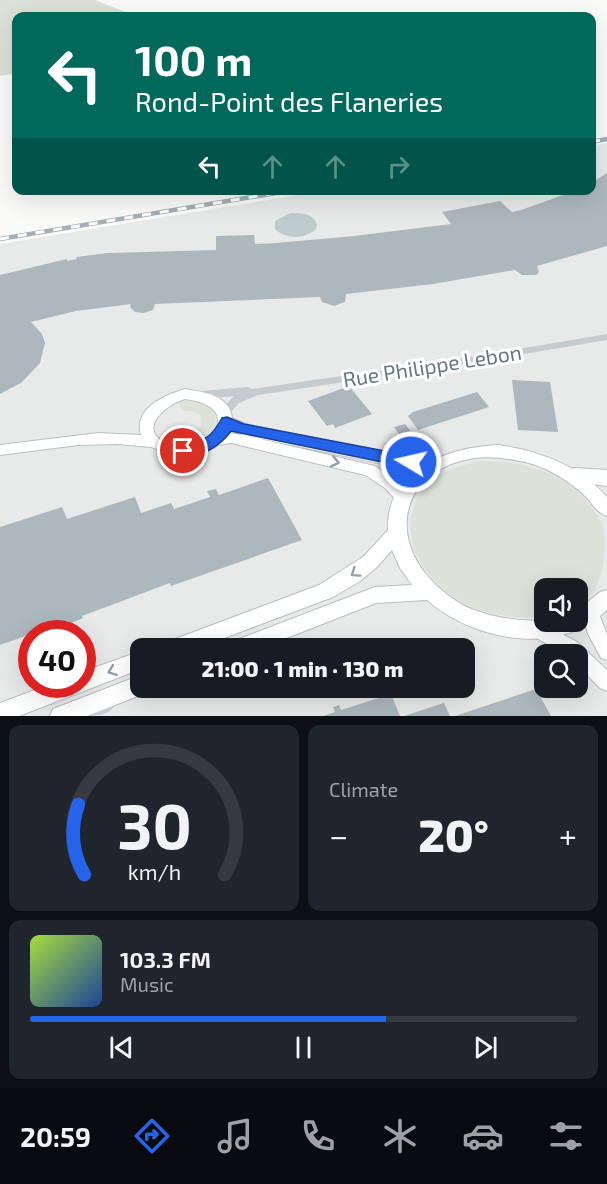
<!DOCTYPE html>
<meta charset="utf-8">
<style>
:root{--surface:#171b24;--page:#20242c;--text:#f1f3f6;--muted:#9ea1a6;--line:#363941;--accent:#2563eb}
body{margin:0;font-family:"Exo 2",sans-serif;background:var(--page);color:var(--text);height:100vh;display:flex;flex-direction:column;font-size:22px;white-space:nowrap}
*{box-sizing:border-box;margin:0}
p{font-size:20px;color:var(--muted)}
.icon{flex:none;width:33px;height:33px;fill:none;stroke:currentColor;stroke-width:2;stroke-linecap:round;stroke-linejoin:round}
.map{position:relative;height:716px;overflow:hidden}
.sheet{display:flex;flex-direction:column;gap:9px;padding:9px;background:#0d0f14;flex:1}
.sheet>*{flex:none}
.banner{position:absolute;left:12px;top:12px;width:584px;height:183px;border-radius:12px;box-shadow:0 6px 24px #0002;background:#00695c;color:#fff;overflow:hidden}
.buttons{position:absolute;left:534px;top:578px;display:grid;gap:12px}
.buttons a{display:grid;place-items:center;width:54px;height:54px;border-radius:12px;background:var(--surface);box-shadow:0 6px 24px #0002;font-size:30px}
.speed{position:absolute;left:18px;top:620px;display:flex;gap:12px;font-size:30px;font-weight:700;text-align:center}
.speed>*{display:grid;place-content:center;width:78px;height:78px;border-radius:50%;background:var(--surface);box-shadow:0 6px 24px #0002;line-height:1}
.speed .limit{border:9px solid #d22;background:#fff;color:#111}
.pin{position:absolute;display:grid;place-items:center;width:51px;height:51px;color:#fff;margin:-26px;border:3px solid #fff;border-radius:50%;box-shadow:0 2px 6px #0007}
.me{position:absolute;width:66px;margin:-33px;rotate:279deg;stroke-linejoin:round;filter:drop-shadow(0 0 4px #0008)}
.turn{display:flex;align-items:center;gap:21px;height:126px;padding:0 24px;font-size:27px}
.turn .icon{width:78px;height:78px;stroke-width:2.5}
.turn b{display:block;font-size:42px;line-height:51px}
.lanes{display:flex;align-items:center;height:57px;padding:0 24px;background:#0003;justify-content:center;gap:30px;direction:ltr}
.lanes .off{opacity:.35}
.big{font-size:45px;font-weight:800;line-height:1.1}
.sheet .widget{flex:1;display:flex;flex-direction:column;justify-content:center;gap:9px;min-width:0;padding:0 21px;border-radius:12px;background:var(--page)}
.sheet .dial{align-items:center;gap:0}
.dial svg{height:156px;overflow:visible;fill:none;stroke:var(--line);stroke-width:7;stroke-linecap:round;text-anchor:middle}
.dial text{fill:var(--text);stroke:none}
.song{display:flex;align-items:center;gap:18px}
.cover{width:72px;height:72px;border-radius:9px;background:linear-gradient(135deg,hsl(80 70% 55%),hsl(220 70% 35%))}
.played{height:6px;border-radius:3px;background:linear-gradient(90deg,var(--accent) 65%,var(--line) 65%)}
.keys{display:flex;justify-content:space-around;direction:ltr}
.heat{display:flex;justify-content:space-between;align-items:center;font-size:33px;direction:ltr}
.sheet .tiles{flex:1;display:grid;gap:9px;grid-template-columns:1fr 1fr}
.widget:last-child{grid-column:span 2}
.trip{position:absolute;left:130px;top:638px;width:345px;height:60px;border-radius:12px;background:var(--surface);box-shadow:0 6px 24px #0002;font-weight:800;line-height:60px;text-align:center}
.dock{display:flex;height:96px;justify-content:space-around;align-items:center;background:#090b0e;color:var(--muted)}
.dock .icon{width:42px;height:42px}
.dock .active{color:var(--accent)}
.dock b{font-size:27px;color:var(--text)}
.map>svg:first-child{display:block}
.built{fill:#e8eae9;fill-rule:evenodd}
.green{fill:#dce2d8}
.water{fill:#beccd0}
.building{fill:#adb8be}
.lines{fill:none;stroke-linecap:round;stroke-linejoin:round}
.secondary-casing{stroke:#b9c0c5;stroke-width:2}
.primary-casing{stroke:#b8bec2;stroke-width:2}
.highway-casing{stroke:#b8bdc0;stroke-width:2}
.street{fill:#c5cbce;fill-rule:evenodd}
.secondary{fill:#fff;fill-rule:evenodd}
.primary{fill:#fff;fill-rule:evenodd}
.highway{fill:#fff;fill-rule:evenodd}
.rail-casing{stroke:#a5aeb4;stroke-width:4.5}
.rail{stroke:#fff;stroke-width:3;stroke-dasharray:9;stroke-linecap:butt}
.oneway{stroke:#91a0aa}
.route{fill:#2563eb;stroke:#184099;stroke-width:1.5}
.labels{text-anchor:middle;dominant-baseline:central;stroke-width:6;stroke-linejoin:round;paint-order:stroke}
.street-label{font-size:21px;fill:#627886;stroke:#fff}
</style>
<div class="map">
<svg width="607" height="716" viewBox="0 0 607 716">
<rect width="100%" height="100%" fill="#fafaf8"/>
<path class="built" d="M607 143V716H0V244L323 191 591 190V146ZM544 588H578V621H544ZM32 633H82V684H32ZM141 648H465V687H141ZM544 654H578V687H544Z"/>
<path class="green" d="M0 0H95L125 12 117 16H16V73L0 76Z
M188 401C248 405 197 467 161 435L174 430 189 433 201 426 200 415 192 411H183L178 402Z
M480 461C510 461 537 465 564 481 580 491 595 508 603 525 607 552 605 591 578 604V588H544V616C524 618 505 617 485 612 443 600 399 555 413 509 416 498 423 486 433 479 448 469 463 465 480 461Z"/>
<path class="water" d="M290 213C301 213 314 213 317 225L316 229C305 239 286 240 275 229V221Z"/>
<path class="building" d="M607 173V246L537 266 539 272 536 275H522L515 270 433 284 346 294 345 302 334 306 322 302 320 297 155 304 153 310 144 313 135 312 130 307 131 304 76 311 31 322 42 334 45 343 40 363 21 383 0 394V275L67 259V261L77 259 76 257 108 253 216 250V236L254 235 255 244 276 243 354 236 451 224 442 212 500 201 512 212 521 210 577 190H591V183Z
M512 380 550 382 558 432 518 430Z
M349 386 372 414 335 428 333 424 327 426 308 401Z
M477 392 489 407 418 430 408 416 413 412Z
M405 424 411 432 400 435 394 427Z
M268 478 302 540 171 586 170 583 82 616 83 618 69 624 68 621 0 645V527L62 507 67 519 135 497 141 513 171 503 174 509 210 497 207 491 216 489 219 495Z
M536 689 551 716H455Z
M391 694 400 716H323L335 712 333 707 339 705 341 710Z
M444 703 450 716H404Z"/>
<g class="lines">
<g class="secondary-casing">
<path id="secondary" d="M185 389C203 392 230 395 232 418L245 424 393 454 439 457 444 459 447 463 444 467 439 469 393 466 243 435 375 466 397 480 411 497 409 501 403 503 397 501 385 488 365 475 231 443 218 445 194 456H176L151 447 117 444 78 445 0 455V445L98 433 141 435C133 408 165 395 185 389ZM185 399C252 408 202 460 166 443 136 429 167 404 185 399ZM229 429 243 435 228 433Z
M591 605 597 608 607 635V660L601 658 588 634 582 613 585 608Z
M539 622 577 642 607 670V691L600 688 578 666V654H565L533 636 530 630 533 624Z"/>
</g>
<g class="primary-casing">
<path id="primary" d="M499 445C541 452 578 465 607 497V516C596 513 592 502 584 495 567 479 543 465 520 461 505 458 490 456 475 458 402 468 385 537 436 585 447 595 460 605 474 610 508 623 543 621 578 621V610L600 592 607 590V610C559 657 474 641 427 600L376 603 261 648H228L231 642 375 587 412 585 400 568 392 550 377 567 359 582 333 597 198 648H164L167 642 319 585 363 557 388 530C386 469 449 447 499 445Z
M141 651V669L19 716H0V703L51 684H82V672Z
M141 675V687H151L148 692 87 716H50L53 709Z"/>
</g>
<g class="highway-casing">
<path id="highway" d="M574 468 607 470V486L567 481 564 476 567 471Z"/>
</g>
<path class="street" d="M607 334V340L471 363 258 395 239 403 229 414H221L219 411 234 396 202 399 197 395 202 391 248 387 252 389 471 357Z
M107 699 112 701 114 706C109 716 94 716 81 716L84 711Z"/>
<use href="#secondary" class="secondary"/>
<use href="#primary" class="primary"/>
<use href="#highway" class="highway"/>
<g class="rail-casing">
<path id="rail" d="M591 142 607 139
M0 239 294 190"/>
</g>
<use href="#rail" class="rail"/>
</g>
<defs><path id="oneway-chevron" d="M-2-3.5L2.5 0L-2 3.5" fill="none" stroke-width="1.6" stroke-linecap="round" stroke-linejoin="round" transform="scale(1.5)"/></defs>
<g class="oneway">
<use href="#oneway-chevron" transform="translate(335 462) rotate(13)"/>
<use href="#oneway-chevron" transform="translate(355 573) rotate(146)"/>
<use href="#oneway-chevron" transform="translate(112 671) rotate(159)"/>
</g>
<path class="route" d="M227 417 244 424 411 456 417 458 419 462 417 466 411 468 231 431C220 446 198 461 178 455L176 451 178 447C202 440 209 442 222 418Z"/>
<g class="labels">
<g class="street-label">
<text transform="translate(432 365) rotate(-9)">Rue Philippe Lebon</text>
</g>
</g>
</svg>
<div class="buttons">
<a><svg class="icon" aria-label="sound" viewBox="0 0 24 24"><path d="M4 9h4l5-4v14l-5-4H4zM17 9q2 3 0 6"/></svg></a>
<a><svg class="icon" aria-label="search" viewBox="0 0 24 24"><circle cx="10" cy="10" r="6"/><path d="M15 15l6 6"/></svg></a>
</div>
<div class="speed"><div class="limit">40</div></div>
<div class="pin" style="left:183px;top:451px;background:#d93025"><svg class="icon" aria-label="arrive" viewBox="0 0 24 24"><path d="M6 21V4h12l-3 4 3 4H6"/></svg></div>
<svg class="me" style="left:411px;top:462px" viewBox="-20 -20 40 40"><circle r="17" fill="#2563eb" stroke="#fff" stroke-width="3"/><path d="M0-11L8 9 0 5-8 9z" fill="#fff"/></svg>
<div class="trip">21:00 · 1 min · 130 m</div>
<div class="banner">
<div class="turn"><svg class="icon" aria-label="left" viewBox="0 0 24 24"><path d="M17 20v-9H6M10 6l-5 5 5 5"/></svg><div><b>100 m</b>Rond-Point des Flaneries</div></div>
<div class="lanes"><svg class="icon" aria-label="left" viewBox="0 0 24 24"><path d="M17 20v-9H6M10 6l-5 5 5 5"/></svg><svg class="icon off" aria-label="ahead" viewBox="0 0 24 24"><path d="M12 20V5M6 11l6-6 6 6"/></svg><svg class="icon off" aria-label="ahead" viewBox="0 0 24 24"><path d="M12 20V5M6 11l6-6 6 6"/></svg><svg class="icon off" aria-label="right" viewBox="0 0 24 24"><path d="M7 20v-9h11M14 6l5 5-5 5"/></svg></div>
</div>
</div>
<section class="sheet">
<div class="tiles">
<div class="widget dial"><svg viewBox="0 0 100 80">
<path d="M14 69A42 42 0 1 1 86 69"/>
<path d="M14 69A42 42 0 0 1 11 33" stroke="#2563eb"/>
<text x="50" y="56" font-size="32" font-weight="700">30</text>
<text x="50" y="72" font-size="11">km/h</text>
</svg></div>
<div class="widget"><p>Climate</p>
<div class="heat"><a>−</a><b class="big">20°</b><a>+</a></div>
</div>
<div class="widget">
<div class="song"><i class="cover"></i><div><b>103.3 FM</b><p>Music</p></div></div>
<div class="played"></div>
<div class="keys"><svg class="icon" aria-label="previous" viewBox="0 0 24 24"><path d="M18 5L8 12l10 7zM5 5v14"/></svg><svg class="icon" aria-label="pause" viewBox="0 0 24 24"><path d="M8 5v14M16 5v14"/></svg><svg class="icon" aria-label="next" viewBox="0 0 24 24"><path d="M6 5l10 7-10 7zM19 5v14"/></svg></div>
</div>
</div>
</section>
<nav class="dock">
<b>20:59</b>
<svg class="icon active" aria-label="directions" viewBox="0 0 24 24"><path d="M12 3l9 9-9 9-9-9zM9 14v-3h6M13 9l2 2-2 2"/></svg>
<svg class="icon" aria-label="music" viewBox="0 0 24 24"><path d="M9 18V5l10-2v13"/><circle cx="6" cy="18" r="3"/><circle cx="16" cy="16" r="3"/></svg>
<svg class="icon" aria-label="phone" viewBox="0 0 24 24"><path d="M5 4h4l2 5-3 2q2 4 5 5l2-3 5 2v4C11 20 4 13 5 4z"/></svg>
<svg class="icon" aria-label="climate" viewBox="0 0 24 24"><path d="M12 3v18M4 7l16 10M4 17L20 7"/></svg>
<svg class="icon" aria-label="car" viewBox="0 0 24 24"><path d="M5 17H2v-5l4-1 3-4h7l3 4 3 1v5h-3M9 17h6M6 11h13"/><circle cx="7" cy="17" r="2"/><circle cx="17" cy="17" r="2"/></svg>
<svg class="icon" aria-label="filters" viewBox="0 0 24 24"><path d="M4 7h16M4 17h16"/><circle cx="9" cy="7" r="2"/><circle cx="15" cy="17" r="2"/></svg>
</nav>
